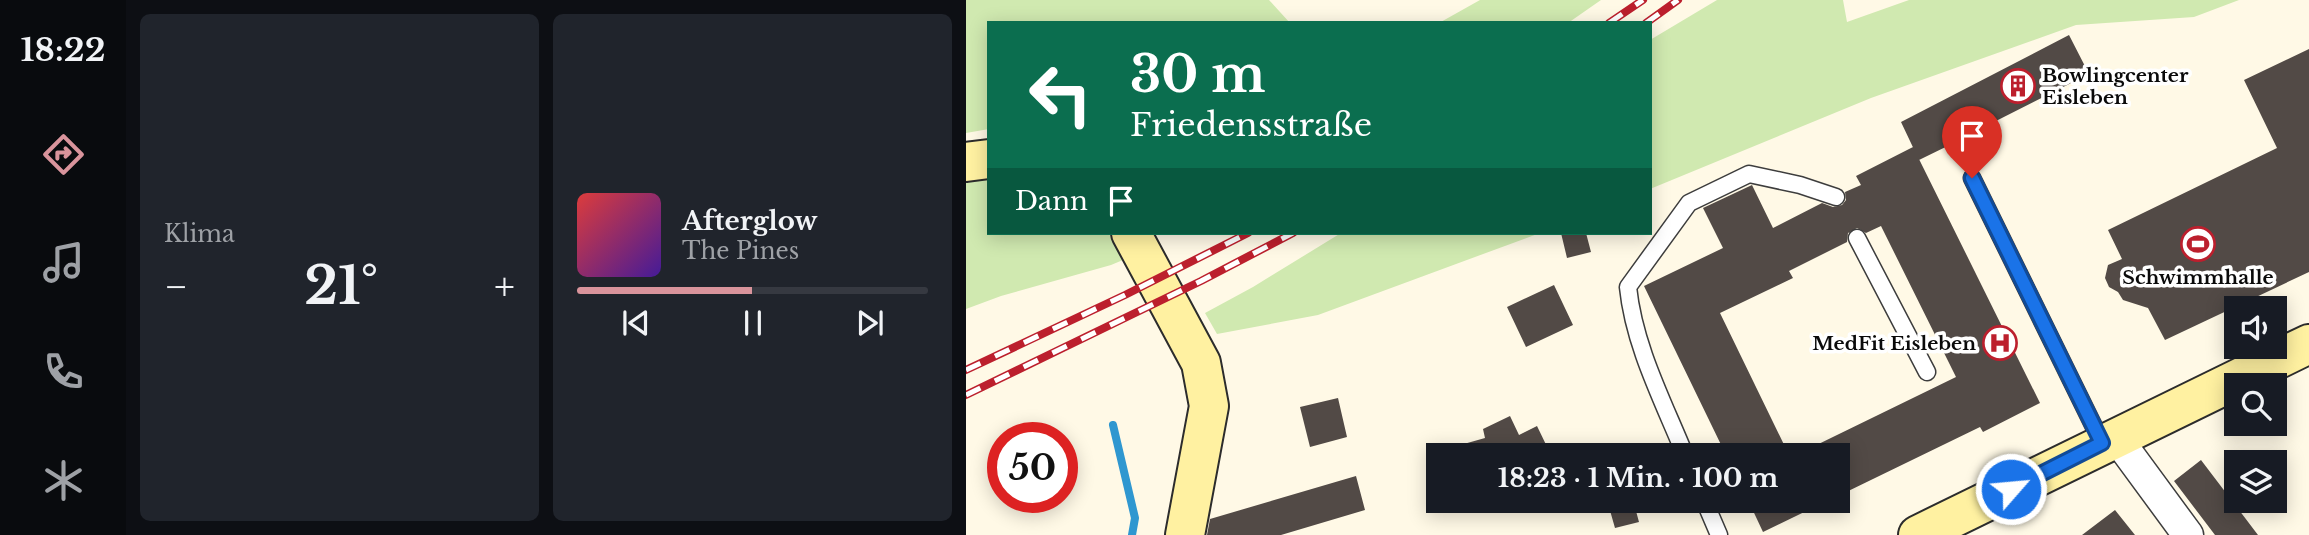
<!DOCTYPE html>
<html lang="de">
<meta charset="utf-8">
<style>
:root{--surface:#171b24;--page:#20242c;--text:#f1f3f6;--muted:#9ea1a6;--line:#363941;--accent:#d9949c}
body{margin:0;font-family:"Libre Baskerville",serif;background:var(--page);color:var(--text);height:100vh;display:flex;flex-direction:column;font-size:26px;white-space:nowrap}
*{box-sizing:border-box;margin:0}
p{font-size:23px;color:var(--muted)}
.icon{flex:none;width:38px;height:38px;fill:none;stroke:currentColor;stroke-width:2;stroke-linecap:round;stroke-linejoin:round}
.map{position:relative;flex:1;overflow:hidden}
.details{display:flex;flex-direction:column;gap:14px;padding:14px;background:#0d0f14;width:840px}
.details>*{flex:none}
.banner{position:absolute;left:21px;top:21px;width:665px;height:214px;border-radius:0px;box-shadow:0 4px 18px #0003;background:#0b6e4f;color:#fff;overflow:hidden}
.controls{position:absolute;left:1258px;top:296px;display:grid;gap:14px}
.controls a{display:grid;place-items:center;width:63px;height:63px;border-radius:0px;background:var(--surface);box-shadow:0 4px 18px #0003;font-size:35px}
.speed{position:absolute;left:21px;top:422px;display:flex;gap:14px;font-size:35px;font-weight:700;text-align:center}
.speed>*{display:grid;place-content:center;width:91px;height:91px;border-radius:50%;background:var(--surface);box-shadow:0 4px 18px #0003;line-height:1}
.speed .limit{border:10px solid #d22;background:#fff;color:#111}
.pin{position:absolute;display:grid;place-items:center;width:60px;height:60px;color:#fff;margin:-72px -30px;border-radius:50% 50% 50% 0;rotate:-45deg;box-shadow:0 0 7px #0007}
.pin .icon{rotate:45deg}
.me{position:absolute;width:77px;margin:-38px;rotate:63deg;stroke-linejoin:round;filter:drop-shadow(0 0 5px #0008)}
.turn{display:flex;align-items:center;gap:24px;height:147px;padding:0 28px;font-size:32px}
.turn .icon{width:91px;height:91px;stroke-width:2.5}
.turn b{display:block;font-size:49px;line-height:60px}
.then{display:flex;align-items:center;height:66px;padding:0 28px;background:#0003;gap:14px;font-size:26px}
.big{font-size:52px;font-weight:800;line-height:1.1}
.details .widget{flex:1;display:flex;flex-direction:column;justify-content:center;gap:10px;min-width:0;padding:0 24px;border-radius:10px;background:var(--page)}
.song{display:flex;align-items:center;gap:21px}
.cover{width:84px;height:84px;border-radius:10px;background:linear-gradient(135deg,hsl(0 70% 55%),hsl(260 70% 35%))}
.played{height:7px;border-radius:4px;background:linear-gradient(90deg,var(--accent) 50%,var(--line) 50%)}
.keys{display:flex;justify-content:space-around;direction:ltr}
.heat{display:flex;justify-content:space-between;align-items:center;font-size:38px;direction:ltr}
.details .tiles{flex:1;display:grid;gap:14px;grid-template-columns:repeat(2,1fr)}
.trip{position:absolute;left:460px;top:443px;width:424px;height:70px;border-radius:0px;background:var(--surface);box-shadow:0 4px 18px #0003;font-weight:800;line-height:70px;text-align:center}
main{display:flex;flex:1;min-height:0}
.menu{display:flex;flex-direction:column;width:126px;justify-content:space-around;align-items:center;background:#090b0e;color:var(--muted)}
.menu .icon{width:49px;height:49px}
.menu .selected{color:var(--accent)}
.menu b{font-size:32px;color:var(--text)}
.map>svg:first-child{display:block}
.green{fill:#d0e9b0}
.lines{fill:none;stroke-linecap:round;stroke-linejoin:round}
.stream{stroke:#2f97d0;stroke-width:8}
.building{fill:#524a46}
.lane-casing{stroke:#3d3d3d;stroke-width:19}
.street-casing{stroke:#3d3d3d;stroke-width:33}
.secondary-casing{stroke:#2c2c2c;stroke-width:42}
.lane{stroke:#fff;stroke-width:16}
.street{stroke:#fff;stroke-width:30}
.secondary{stroke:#fff1a1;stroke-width:38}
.rail-casing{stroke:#bc1f2d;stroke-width:8}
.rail{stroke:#fff;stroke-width:5;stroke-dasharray:16;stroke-linecap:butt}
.route-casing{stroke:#114b97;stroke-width:18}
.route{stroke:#1a73e8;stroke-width:12}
.labels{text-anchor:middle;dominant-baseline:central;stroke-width:7;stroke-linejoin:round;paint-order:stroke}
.poi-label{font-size:19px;font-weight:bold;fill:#0a0a0a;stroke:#fff;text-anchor:start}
</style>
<main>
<nav class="menu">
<b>18:22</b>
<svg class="icon selected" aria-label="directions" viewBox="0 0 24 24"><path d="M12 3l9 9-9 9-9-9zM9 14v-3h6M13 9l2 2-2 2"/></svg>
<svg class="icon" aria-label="music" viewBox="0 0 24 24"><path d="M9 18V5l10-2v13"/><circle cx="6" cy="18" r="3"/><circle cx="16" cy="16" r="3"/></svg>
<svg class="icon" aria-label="phone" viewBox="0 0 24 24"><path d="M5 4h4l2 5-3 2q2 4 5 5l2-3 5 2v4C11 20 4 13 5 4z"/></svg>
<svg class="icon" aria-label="climate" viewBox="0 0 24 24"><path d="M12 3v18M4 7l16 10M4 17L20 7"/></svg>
</nav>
<section class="details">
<div class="tiles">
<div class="widget"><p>Klima</p>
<div class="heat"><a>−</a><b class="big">21°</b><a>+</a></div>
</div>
<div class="widget">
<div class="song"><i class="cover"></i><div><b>Afterglow</b><p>The Pines</p></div></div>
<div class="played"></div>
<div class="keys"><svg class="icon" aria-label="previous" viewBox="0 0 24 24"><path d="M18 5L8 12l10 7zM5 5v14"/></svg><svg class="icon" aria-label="pause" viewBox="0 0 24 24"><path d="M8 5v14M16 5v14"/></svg><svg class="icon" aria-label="next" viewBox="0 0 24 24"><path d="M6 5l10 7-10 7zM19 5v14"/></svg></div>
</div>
</div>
</section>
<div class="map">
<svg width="1343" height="535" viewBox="0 0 1343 535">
<rect width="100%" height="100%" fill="#fff9e6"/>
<path class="green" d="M0 0H303L324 23H23V129L0 133Z
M514 0H635L602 23H473Z
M751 0H877L881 22 943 0H1273L1228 17 1110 25 905 98 684 189V40Z
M23 175V233H142L153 247 157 260 145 265 35 296 0 309V177Z
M375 233H574L352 315 251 334 239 313 287 287Z"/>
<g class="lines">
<path class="stream" d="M147 425 169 518 166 535"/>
</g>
<path class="building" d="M1103 35 1123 74 1026 123 1030 131 1003 144 1000 137 953 160 935 122Z
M1343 49V272L1199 340 1182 308 1157 300 1152 292 1143 287 1139 278 1142 265 1156 259 1142 230 1311 148 1278 80Z
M947 147 1074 403 1017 432 1014 427 872 496V455H830L990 377 915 226 900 233 891 228 882 233 881 242 823 271 827 278 754 313 823 455H760L678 286 757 248 737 208 786 185 807 228 856 203 867 207 876 205 880 200 879 192 895 185 890 176Z
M595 233H620L625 252 601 258Z
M588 285 607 325 560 347 541 307Z
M372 398 381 437 344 447 334 407Z
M544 416 553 435 571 426 585 455H481L480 449 519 438 517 429Z
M1235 460 1292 535H1249L1208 481Z
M390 476 399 510 315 535H241L244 519Z
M641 500H667L673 522 649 528Z
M782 500H863L797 532Z
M1149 510 1169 535H1116Z"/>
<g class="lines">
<g class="lane-casing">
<path id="lane" d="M1006 178 1136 443
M891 238 961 372
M719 455C697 401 668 346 662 287L723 203 783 174 834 185 870 197
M738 500 753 535"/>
</g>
<g class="street-casing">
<path id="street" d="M1150 437 1222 535"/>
</g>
<g class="secondary-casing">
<path id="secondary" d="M0 162 23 159
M165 233 235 363 243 406 219 535
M952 535 1343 344"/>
</g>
<use href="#lane" class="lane"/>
<use href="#street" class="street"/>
<use href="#secondary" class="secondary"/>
<g class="rail-casing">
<path id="rail" d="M643 23 677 0
M680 23 712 0
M0 370 159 295 282 233
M0 395 235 281 327 233"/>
</g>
<use href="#rail" class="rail"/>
</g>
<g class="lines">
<g class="route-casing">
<path id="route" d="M1006 178 1136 443 1045 489"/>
</g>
<use href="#route" class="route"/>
</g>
<defs>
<g id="building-ring" transform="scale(1.75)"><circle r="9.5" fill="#fff" stroke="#bc1f2d" stroke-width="1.5"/><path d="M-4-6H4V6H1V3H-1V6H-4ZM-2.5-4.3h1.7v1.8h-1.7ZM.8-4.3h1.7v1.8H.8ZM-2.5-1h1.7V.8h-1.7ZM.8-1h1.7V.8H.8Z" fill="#bc1f2d"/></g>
<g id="stadium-ring" transform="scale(1.75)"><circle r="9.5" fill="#fff" stroke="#bc1f2d" stroke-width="1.5"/><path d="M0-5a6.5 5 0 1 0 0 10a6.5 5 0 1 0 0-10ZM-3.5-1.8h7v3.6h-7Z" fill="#bc1f2d"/></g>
<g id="hospital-ring" transform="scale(1.75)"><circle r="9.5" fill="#fff" stroke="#bc1f2d" stroke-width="1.5"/><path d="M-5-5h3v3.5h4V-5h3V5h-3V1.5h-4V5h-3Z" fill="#bc1f2d"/></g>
</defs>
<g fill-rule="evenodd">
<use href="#building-ring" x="1052" y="86"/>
<use href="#stadium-ring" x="1232" y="244"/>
<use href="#hospital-ring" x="1034" y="343"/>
</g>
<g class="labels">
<g class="poi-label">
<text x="1076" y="75">Bowlingcenter<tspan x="1076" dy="22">Eisleben</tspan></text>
<text x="1232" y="277" text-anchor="middle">Schwimmhalle</text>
<text x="1010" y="343" text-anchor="end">MedFit Eisleben</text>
</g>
</g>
</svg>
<div class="controls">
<a><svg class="icon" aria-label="sound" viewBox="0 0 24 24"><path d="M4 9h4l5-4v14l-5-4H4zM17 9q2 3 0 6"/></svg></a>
<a><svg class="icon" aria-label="search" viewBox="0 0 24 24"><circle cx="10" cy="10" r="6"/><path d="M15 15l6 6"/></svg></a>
<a><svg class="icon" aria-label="layers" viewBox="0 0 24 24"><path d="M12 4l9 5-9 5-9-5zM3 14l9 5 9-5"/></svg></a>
</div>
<div class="speed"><div class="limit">50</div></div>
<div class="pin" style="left:1006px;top:178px;background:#d93025"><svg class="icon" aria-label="arrive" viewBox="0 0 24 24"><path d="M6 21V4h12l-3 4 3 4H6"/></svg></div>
<svg class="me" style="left:1045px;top:489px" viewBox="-20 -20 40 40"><circle r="17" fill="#1a73e8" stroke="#fff" stroke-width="3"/><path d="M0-11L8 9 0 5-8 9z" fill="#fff"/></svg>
<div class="trip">18:23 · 1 Min. · 100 m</div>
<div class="banner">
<div class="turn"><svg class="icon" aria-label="left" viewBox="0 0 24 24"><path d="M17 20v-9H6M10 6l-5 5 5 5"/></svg><div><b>30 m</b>Friedensstraße</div></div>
<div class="then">Dann<svg class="icon" aria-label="arrive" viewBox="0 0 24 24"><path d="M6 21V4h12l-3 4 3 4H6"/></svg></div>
</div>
</div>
</main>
